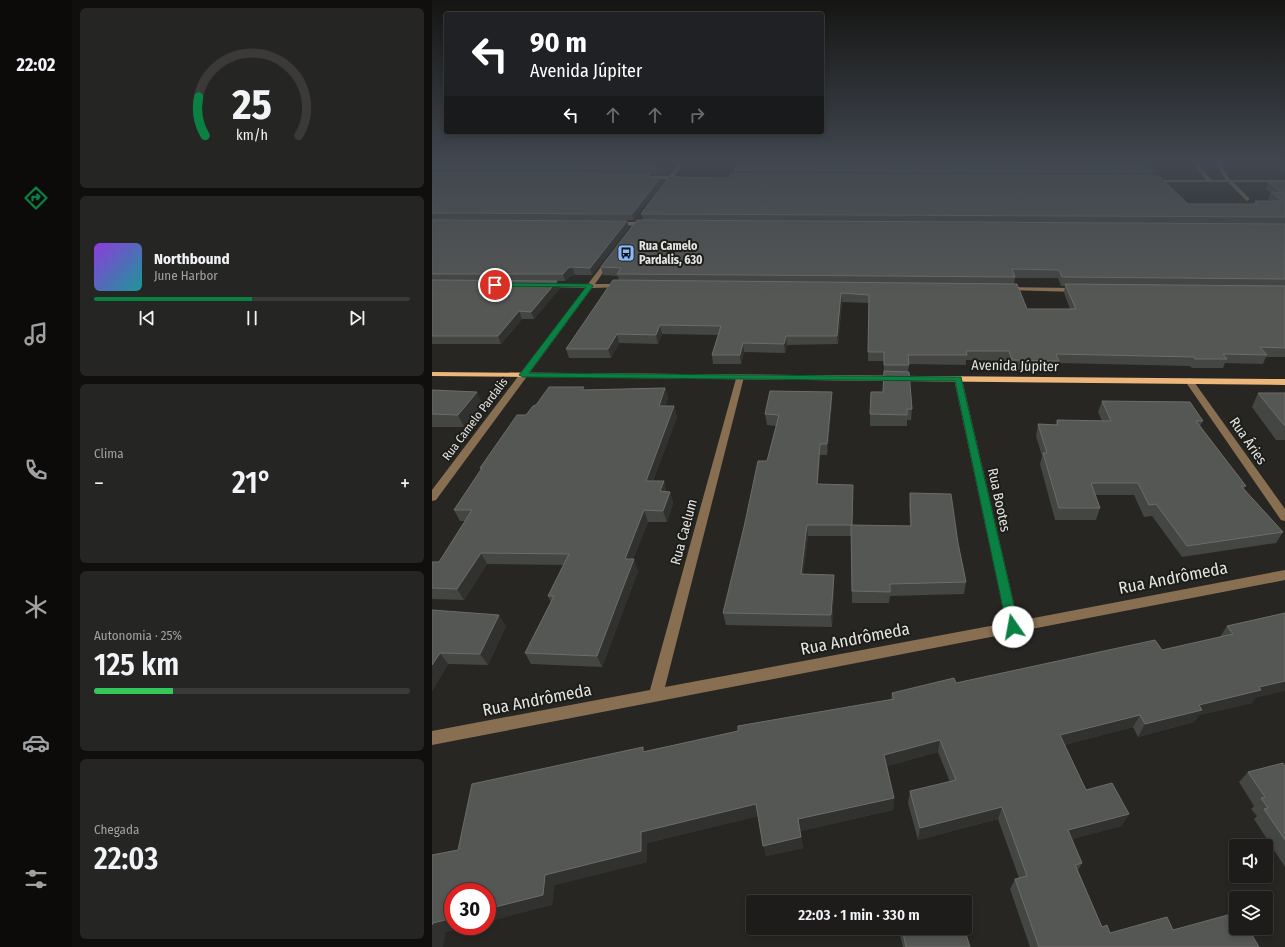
<!DOCTYPE html>
<html lang="pt">
<meta charset="utf-8">
<style>
:root{--surface:#1d1c1a;--page:#252523;--text:#f1f3f6;--muted:#a0a1a2;--line:#3b3a39;--accent:#0b8043}
body{margin:0;font-family:"Fira Sans Condensed",sans-serif;background:var(--page);color:var(--text);height:100vh;display:flex;flex-direction:column;font-size:15px;white-space:nowrap}
*{box-sizing:border-box;margin:0}
p{font-size:13px;color:var(--muted)}
.icon{flex:none;width:22px;height:22px;fill:none;stroke:currentColor;stroke-width:2;stroke-linecap:round;stroke-linejoin:round}
.map{position:relative;flex:1;overflow:hidden}
.sheet{display:flex;flex-direction:column;gap:8px;padding:8px;background:#100f0e;width:360px}
.sheet>*{flex:none}
.top-card{position:absolute;left:12px;top:12px;width:380px;height:122px;border-radius:4px;box-shadow:0 2px 6px #0003,0 0 0 1px var(--line);background:#202124;color:#fff;overflow:hidden}
.fabs{position:absolute;left:797px;top:839px;display:grid;gap:8px}
.fabs a{display:grid;place-items:center;width:44px;height:44px;border-radius:4px;background:var(--surface);box-shadow:0 2px 6px #0003,0 0 0 1px var(--line);font-size:20px}
.speed{position:absolute;left:12px;top:883px;display:flex;gap:8px;font-size:20px;font-weight:700;text-align:center}
.speed>*{display:grid;place-content:center;width:52px;height:52px;border-radius:50%;background:var(--surface);box-shadow:0 2px 6px #0003,0 0 0 1px var(--line);line-height:1}
.speed .limit{border:6px solid #d22;background:#fff;color:#111}
.pin{position:absolute;display:grid;place-items:center;width:34px;height:34px;color:#fff;margin:-17px;border:2px solid #fff;border-radius:50%;box-shadow:0 1px 4px #0007}
.me{position:absolute;width:44px;margin:-22px;rotate:348deg;stroke-linejoin:round;filter:drop-shadow(0 0 3px #0008)}
.turn{display:flex;align-items:center;gap:14px;height:84px;padding:0 20px;font-size:18px}
.turn .icon{width:52px;height:52px;stroke-width:2.5}
.turn b{display:block;font-size:28px;line-height:34px}
.lanes{display:flex;align-items:center;height:38px;padding:0 20px;background:#0003;justify-content:center;gap:20px;direction:ltr}
.lanes .off{opacity:.35}
.big{font-size:30px;font-weight:600;line-height:1.1}
.sheet .card{flex:1;display:flex;flex-direction:column;justify-content:center;gap:6px;min-width:0;padding:0 14px;border-radius:6px;background:var(--page)}
.sheet .dial{align-items:center;gap:0}
.dial svg{height:104px;overflow:visible;fill:none;stroke:var(--line);stroke-width:7;stroke-linecap:round;text-anchor:middle}
.dial text{fill:var(--text);stroke:none}
.song{display:flex;align-items:center;gap:12px}
.cover{width:48px;height:48px;border-radius:6px;background:linear-gradient(135deg,hsl(270 70% 55%),hsl(180 70% 35%))}
.played{height:4px;border-radius:2px;background:linear-gradient(90deg,var(--accent) 50%,var(--line) 50%)}
.keys{display:flex;justify-content:space-around;direction:ltr}
.heat{display:flex;justify-content:space-between;align-items:center;font-size:22px;direction:ltr}
.charge{height:6px;border-radius:3px;background:linear-gradient(90deg,#34c759 25%,var(--line) 0)}
.trip{position:absolute;left:314px;top:895px;width:226px;height:40px;border-radius:4px;background:var(--surface);box-shadow:0 2px 6px #0003,0 0 0 1px var(--line);font-weight:600;line-height:40px;text-align:center}
main{display:flex;flex:1;min-height:0}
.tabs{display:flex;flex-direction:column;width:72px;justify-content:space-around;align-items:center;background:#0c0b0a;color:var(--muted)}
.tabs .icon{width:28px;height:28px}
.tabs .current{color:var(--accent)}
.tabs b{font-size:18px;color:var(--text)}
.map>svg:first-child{display:block}
.lines{fill:none;stroke-linecap:round;stroke-linejoin:round}
.minor{fill:#896f52;fill-rule:evenodd}
.major{fill:#edb77b;fill-rule:evenodd}
.wall{fill:#444643;fill-rule:evenodd}
.shaded-wall{fill:#31322f}
.building{fill:#555754;stroke:#6c6d6a}
.route{fill:#0b8043;stroke:#07532c}
.labels{text-anchor:middle;dominant-baseline:central;stroke-width:4;stroke-linejoin:round;paint-order:stroke}
.far-poi-label{font-size:12px;font-weight:bold;fill:#e4e4e2;stroke:#1d1d19;text-anchor:start}
.far-street-label{font-size:12px;fill:#e4e4e2;stroke:#1d1d19}
.street-label{font-size:14px;fill:#e4e4e2;stroke:#1d1d19}
.near-street-label{font-size:17px;fill:#e4e4e2;stroke:#1d1d19}
</style>
<main>
<nav class="tabs">
<b>22:02</b>
<svg class="icon current" aria-label="directions" viewBox="0 0 24 24"><path d="M12 3l9 9-9 9-9-9zM9 14v-3h6M13 9l2 2-2 2"/></svg>
<svg class="icon" aria-label="music" viewBox="0 0 24 24"><path d="M9 18V5l10-2v13"/><circle cx="6" cy="18" r="3"/><circle cx="16" cy="16" r="3"/></svg>
<svg class="icon" aria-label="phone" viewBox="0 0 24 24"><path d="M5 4h4l2 5-3 2q2 4 5 5l2-3 5 2v4C11 20 4 13 5 4z"/></svg>
<svg class="icon" aria-label="climate" viewBox="0 0 24 24"><path d="M12 3v18M4 7l16 10M4 17L20 7"/></svg>
<svg class="icon" aria-label="car" viewBox="0 0 24 24"><path d="M5 17H2v-5l4-1 3-4h7l3 4 3 1v5h-3M9 17h6M6 11h13"/><circle cx="7" cy="17" r="2"/><circle cx="17" cy="17" r="2"/></svg>
<svg class="icon" aria-label="filters" viewBox="0 0 24 24"><path d="M4 7h16M4 17h16"/><circle cx="9" cy="7" r="2"/><circle cx="15" cy="17" r="2"/></svg>
</nav>
<section class="sheet">
<div class="card dial"><svg viewBox="0 0 100 80">
<path d="M14 69A42 42 0 1 1 86 69"/>
<path d="M14 69A42 42 0 0 1 9 39" stroke="#0b8043"/>
<text x="50" y="56" font-size="32" font-weight="700">25</text>
<text x="50" y="72" font-size="11">km/h</text>
</svg></div>
<div class="card">
<div class="song"><i class="cover"></i><div><b>Northbound</b><p>June Harbor</p></div></div>
<div class="played"></div>
<div class="keys"><svg class="icon" aria-label="previous" viewBox="0 0 24 24"><path d="M18 5L8 12l10 7zM5 5v14"/></svg><svg class="icon" aria-label="pause" viewBox="0 0 24 24"><path d="M8 5v14M16 5v14"/></svg><svg class="icon" aria-label="next" viewBox="0 0 24 24"><path d="M6 5l10 7-10 7zM19 5v14"/></svg></div>
</div>
<div class="card"><p>Clima</p>
<div class="heat"><a>−</a><b class="big">21°</b><a>+</a></div>
</div>
<div class="card"><p>Autonomia · 25%</p><b class="big">125 km</b><div class="charge"></div></div>
<div class="card"><p>Chegada</p><b class="big">22:03</b></div>
</section>
<div class="map">
<svg width="853" height="947" viewBox="0 0 853 947">
<rect width="100%" height="100%" fill="#272623"/>
<g class="lines">
<path class="minor" d="M247 164H251L242 176 251 177V179H240L236 182 234 181 235 179 205 178 203 177 205 176H237Z
M762 164H766L779 180H794L784 164H788L798 180H853V182H801L817 198V200L815 201 796 182H719L717 181 719 180H774Z
M183 222H215L218 224 215 226 181 225 180 224Z
M177 258 180 260 163 284H189L191 285V287L160 288 4 500 0 501V490L153 288 113 287 110 285 111 284H156L175 259Z
M575 287 645 288 648 290 645 292 573 290 572 289Z
M305 375H308L312 377 233 687 574 623 522 379 526 376 530 379 586 621 853 570V580L0 745V731L218 690Z
M757 378 760 379 853 509V521L849 520 753 381Z"/>
<path class="major" d="M0 372 853 379V385L0 376Z"/>
</g>
<path class="wall" d="M0 164 231 166 224 174H218V178L229 184 201 220H39L195 221 197 227 160 275H143L138 276 133 281H125L128 288 102 319H90L69 344H0Z
M840 164H853V172Z
M302 170 721 172 720 176 756 204H822L823 201H838L836 199 839 193 834 189 836 182H853V357H834L831 364 793 363 791 368H760L758 366 626 363 625 370H578L575 361 534 360V365L477 364 476 372 480 409 479 420H475V426H438V414L451 392 452 361H436L437 303 410 302 406 344 355 345 353 353 312 352 309 364H281L280 355 286 335 230 334 226 344 187 343 179 358H137L134 349 187 281 186 276 171 275 169 267 211 220 209 214 297 178 303 174ZM583 278H626L629 286H633L632 293 638 309H595L582 284Z
M233 388 236 398 233 406H242L245 417 221 481H232L234 491 238 492 241 503 235 522H216L201 559 206 571 170 667 99 664 93 653 119 602 116 596 132 565 55 564 32 600 0 599V562H7L33 521H28L22 510 49 470 48 468 94 415 104 405 153 390Z
M0 390 45 392 50 404 32 427H0Z
M400 392V403L395 455H388L386 484 421 496 420 525 478 526 477 504 478 493 526 543 534 582 532 594 458 596 457 603H420L419 536H376L371 574 402 587 400 627 294 625 291 613 335 461 344 426 335 425 333 414Z
M826 393H853V440H844L820 407Z
M670 401 771 421 768 426 814 486 812 489 851 532 844 543 750 557 720 516 712 517 702 495H663L668 508 664 520H623L608 464 610 456 604 436 606 424 623 425 625 420 670 421 666 412Z
M0 610 74 626 56 665 16 664 0 691Z
M853 613 823 698 820 703 767 715 762 722 706 737 701 727 632 745 654 790 697 814 689 826 640 839 650 863 646 870 670 927 678 933 804 928 827 947H598L578 889 583 879 587 878 566 819 486 840 476 803 478 791 518 782 506 752 455 766 462 798 461 810 368 831 371 848 334 856 326 816 215 843V862L122 885 120 905 21 926H37L14 932 26 850 213 751 459 700 460 693 730 650 788 637 795 626Z
M853 766V867L822 819 825 816 819 809 822 806 807 782 816 772Z
M466 928H532L538 947H471Z"/>
<path class="shaded-wall" d="M226 164H231V166L224 174 223 169Z
M228 178 229 184 201 220 200 214Z
M195 221 197 227 160 275 158 268Z
M140 267 143 275 138 276 133 281 131 274 136 268Z
M125 281 128 288 102 319 99 312Z
M409 293 410 302 406 344 405 336Z
M87 311 90 319 69 344 66 336Z
M228 325 230 334 226 344 224 335Z
M185 334 187 343 179 358 176 349Z
M354 336 355 345 353 353 352 344Z
M311 343 312 352 309 364 308 355Z
M233 388 236 398 230 417 227 406Z
M45 392 50 404 32 427 26 415Z
M400 392V403L395 455V444Z
M242 406 245 417 217 492 214 481Z
M388 444V455L385 496V484Z
M232 481 234 492 228 491Z
M421 485V496L420 536V525Z
M238 492 241 503 235 522 231 511Z
M212 510 216 522 197 570 193 559Z
M375 525 376 536 370 586 369 574Z
M49 553 55 564 32 600 25 589Z
M202 559 206 571 170 667 165 656Z
M402 575V587L400 627 399 615Z
M67 615 74 626 56 665 48 654Z
M8 653 16 664 0 691V665Z
M853 681V691L823 698 820 703 767 715 762 722 706 737 713 724 767 705 827 687Z
M708 715 701 727 623 748 628 735Z
M508 740 506 752 451 767 452 755Z
M462 798 461 810 368 831 366 819Z
M324 804 327 816 215 843V862L122 885 120 905 55 922V909L113 875 209 832Z
M570 807 566 819 486 840 488 828Z
M697 814 689 826 630 842 636 830Z
M369 837 371 848 334 856 331 846Z
M21 918V926H37L14 932 11 947H0V925L1 923Z"/>
<path class="building" d="M0 164H227L223 169 0 168Z
M306 164H712L721 172 302 170Z
M0 173 218 174 215 178H228L200 214 0 213Z
M299 174 727 176 756 204H826L823 201H850L839 192 851 193 836 182H853V217L209 214 237 177 297 178Z
M0 220 195 221 158 268 140 267 136 268 131 274H0Z
M205 220 853 224V279L630 277 627 270 580 269 583 277 185 274 189 268 169 267Z
M0 280 125 281 99 312 87 311 66 336H0Z
M181 280 585 284 595 309H644L633 284 853 286V348L828 347 835 355 791 354 795 359H763L762 357 624 354 627 361 580 360 577 351H534L535 355H476L477 365H452V352H436L437 295 409 293 405 336H354L352 344 311 343 308 355H280L289 326 228 325 224 335 185 334 176 349H134Z
M452 371 477 372 480 409H475V415L438 414 439 392H451Z
M117 387H152L150 390 233 388 227 406H242L214 481H232L228 491 238 492 231 511 212 510 193 559H202L165 656 93 653 122 596H116L137 554 49 553 25 589 0 588V562H7L40 510H22L50 468H48L85 415H94L101 406 104 405Z
M0 390 45 392 26 415 0 414Z
M338 391 400 392 395 444H388L385 484 421 485 420 525H375L369 574 402 575 399 615 291 613 312 527 326 461H335L347 415 333 414Z
M826 393H853V425H852Z
M670 401 758 402 771 421H764L814 486H809L851 532 755 546 724 504 717 505 706 483H659L668 508H627L611 453H615L606 424 626 425 625 420 679 421Z
M478 493 519 494 526 543 534 582 458 584V592L420 591 419 525 479 526Z
M0 610 67 615 48 654 8 653 0 665Z
M853 613V681L827 687 829 690 767 705 770 710 713 724 708 715 628 735 654 790 680 783 697 814 636 830 650 863 643 865 670 927 675 925 678 933 735 917 741 930 803 913 804 914V928H816L827 947H607L583 879 595 876 570 807 488 828 478 791 524 780 508 740 452 755 462 798 366 819 369 837 331 846 324 804 209 832V851L113 875 111 895 55 909V892H21V918L1 923 0 925V855L26 850 40 784 211 747V752L306 731V726L462 699 460 693 522 678 524 683 723 640 730 650 801 634 795 626Z
M851 763 853 766V840L832 809 836 808 829 798 833 797 816 772Z
M522 895 524 902H498Z
M470 928H532L538 947H474Z"/>
<linearGradient id="sky" x2="0" y2="1"><stop stop-color="#151513"/><stop offset="0.55" stop-color="#414750"/><stop offset="1" stop-color="#414750" stop-opacity="0"/></linearGradient>
<rect width="853" height="296" fill="url(#sky)"/>
<path class="route" d="M63 283 158 284 161 286 97 373 529 377 587 627 585 631 581 632 577 631 575 627 523 381 91 377 87 375 154 287 61 286 60 285Z"/>
<defs>
<g id="bus-square" transform="scale(0.9)"><rect x="-9" y="-9" width="18" height="18" rx="4" fill="#8abafc" stroke="#1d1d19"/><path d="M-5-6H5V4H4V6H2V4H-2V6H-4V4H-5ZM-3.5-4V0h7V-4ZM-3.5 1.2v1.5H-2V1.2ZM2 1.2v1.5H3.5V1.2Z" fill="#111"/></g>
</defs>
<g fill-rule="evenodd">
<use href="#bus-square" x="194" y="253"/>
</g>
<g class="labels">
<g class="far-poi-label">
<text x="207" y="246">Rua Camelo<tspan x="207" dy="14">Pardalis, 630</tspan></text>
</g>
<g class="far-street-label">
<text transform="translate(43 419) rotate(-53)">Rua Camelo Pardalis</text>
</g>
<g class="street-label">
<text transform="translate(583 366) rotate(1)">Avenida Júpiter</text>
<text transform="translate(816 441) rotate(55)">Rua Áries</text>
<text transform="translate(567 500) rotate(78)">Rua Bootes</text>
<text transform="translate(252 532) rotate(-75)">Rua Caelum</text>
</g>
<g class="near-street-label">
<text transform="translate(741 578) rotate(-11)">Rua Andrômeda</text>
<text transform="translate(423 639) rotate(-11)">Rua Andrômeda</text>
<text transform="translate(105 700) rotate(-11)">Rua Andrômeda</text>
</g>
</g>
</svg>
<div class="fabs">
<a><svg class="icon" aria-label="sound" viewBox="0 0 24 24"><path d="M4 9h4l5-4v14l-5-4H4zM17 9q2 3 0 6"/></svg></a>
<a><svg class="icon" aria-label="layers" viewBox="0 0 24 24"><path d="M12 4l9 5-9 5-9-5zM3 14l9 5 9-5"/></svg></a>
</div>
<div class="speed"><div class="limit">30</div></div>
<div class="pin" style="left:63px;top:285px;background:#d93025"><svg class="icon" aria-label="arrive" viewBox="0 0 24 24"><path d="M6 21V4h12l-3 4 3 4H6"/></svg></div>
<svg class="me" style="left:581px;top:627px" viewBox="-20 -20 40 40"><circle r="19" fill="#fff"/><path d="M0-13L10 11 0 6-10 11z" fill="#0b8043"/></svg>
<div class="trip">22:03 · 1 min · 330 m</div>
<div class="top-card">
<div class="turn"><svg class="icon" aria-label="left" viewBox="0 0 24 24"><path d="M17 20v-9H6M10 6l-5 5 5 5"/></svg><div><b>90 m</b>Avenida Júpiter</div></div>
<div class="lanes"><svg class="icon" aria-label="left" viewBox="0 0 24 24"><path d="M17 20v-9H6M10 6l-5 5 5 5"/></svg><svg class="icon off" aria-label="ahead" viewBox="0 0 24 24"><path d="M12 20V5M6 11l6-6 6 6"/></svg><svg class="icon off" aria-label="ahead" viewBox="0 0 24 24"><path d="M12 20V5M6 11l6-6 6 6"/></svg><svg class="icon off" aria-label="right" viewBox="0 0 24 24"><path d="M7 20v-9h11M14 6l5 5-5 5"/></svg></div>
</div>
</div>
</main>
